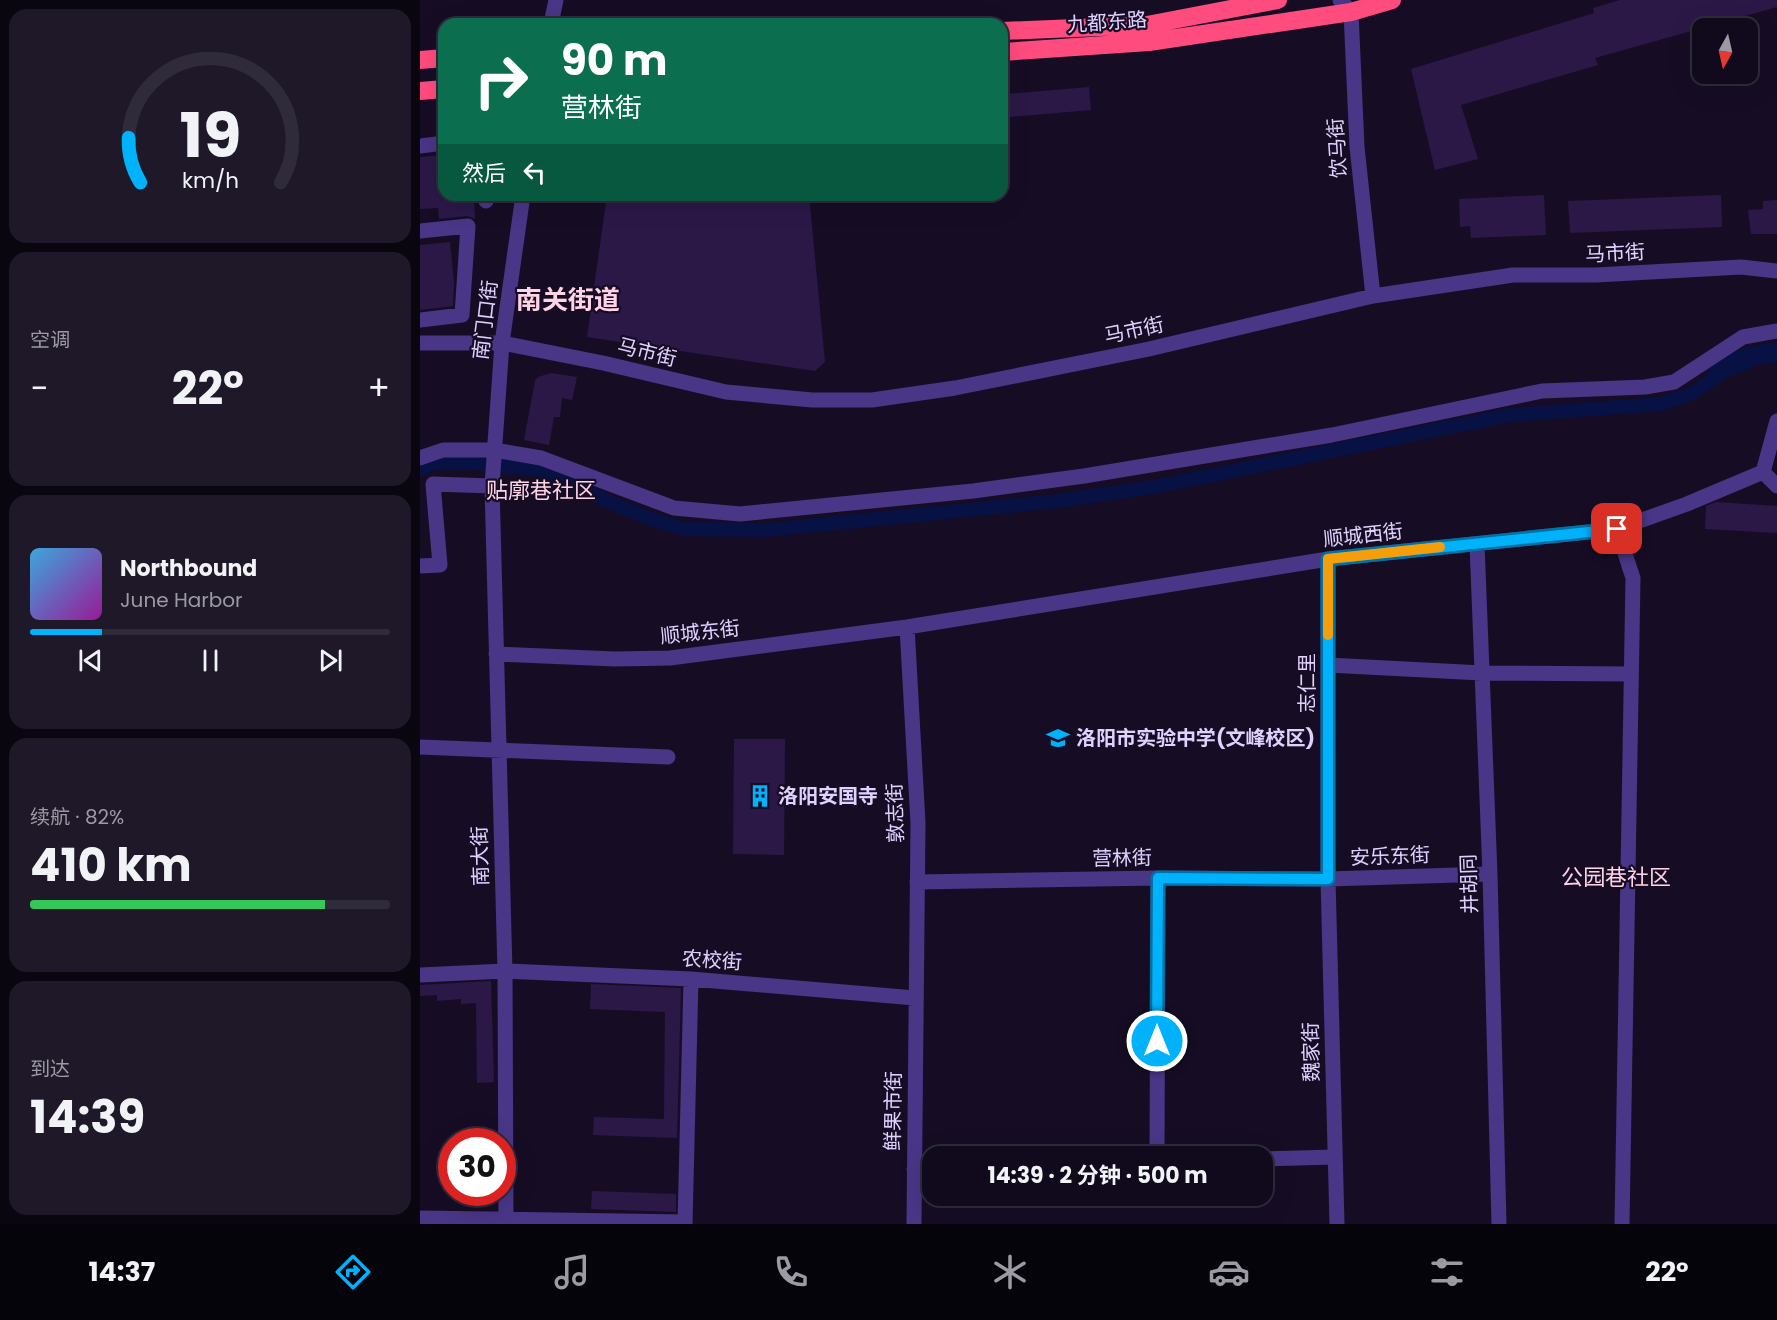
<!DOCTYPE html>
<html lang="zh">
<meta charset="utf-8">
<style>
:root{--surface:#100a1c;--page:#1e1829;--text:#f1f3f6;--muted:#9c9aa3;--line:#302b3b;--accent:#00b1fc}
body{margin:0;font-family:Poppins,"Noto Sans SC",sans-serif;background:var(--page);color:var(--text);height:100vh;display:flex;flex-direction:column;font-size:22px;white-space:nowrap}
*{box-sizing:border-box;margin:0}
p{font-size:20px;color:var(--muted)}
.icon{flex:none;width:33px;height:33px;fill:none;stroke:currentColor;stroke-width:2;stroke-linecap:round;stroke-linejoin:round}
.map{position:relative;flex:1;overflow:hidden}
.sheet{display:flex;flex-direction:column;gap:9px;padding:9px;background:#09060f;width:420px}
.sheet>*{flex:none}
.hud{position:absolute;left:18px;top:18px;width:570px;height:183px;border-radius:18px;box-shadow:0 6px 24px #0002,0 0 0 2px var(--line);background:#0b6e4f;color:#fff;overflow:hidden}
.needle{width:39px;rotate:188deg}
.fabs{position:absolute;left:1272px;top:18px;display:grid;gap:12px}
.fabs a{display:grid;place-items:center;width:66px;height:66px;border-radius:12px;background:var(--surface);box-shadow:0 6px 24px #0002,0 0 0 2px var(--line);font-size:30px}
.speed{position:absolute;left:18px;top:1128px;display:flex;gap:12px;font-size:30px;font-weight:700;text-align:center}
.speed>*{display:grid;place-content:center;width:78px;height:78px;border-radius:50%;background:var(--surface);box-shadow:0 6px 24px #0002,0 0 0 2px var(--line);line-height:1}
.speed .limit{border:9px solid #d22;background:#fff;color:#111}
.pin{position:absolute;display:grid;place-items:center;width:51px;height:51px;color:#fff;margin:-26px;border-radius:12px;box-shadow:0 3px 9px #0006}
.me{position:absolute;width:66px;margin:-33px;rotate:0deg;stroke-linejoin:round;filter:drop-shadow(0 0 4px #0008)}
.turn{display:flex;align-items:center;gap:21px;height:126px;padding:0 24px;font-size:27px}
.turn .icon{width:78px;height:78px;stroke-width:2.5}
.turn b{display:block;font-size:42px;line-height:51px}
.then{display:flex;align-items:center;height:57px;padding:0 24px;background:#0003;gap:12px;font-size:22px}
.big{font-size:45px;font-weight:700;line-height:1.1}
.sheet .card{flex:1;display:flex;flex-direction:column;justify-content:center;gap:9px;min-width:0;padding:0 21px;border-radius:18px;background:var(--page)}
.sheet .dial{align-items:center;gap:0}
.dial svg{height:156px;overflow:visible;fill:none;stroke:var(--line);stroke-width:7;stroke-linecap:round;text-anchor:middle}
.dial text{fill:var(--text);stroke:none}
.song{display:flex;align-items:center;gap:18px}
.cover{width:72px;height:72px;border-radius:9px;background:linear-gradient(135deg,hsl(200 70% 55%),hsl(300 70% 35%))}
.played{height:6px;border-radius:3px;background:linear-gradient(90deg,var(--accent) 20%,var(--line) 20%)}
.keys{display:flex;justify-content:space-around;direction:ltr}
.heat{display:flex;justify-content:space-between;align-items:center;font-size:33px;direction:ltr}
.charge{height:9px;border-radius:4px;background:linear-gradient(90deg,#34c759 82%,var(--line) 0)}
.trip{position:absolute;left:502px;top:1146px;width:351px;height:60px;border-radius:18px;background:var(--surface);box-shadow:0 6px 24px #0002,0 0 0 2px var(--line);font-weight:700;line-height:60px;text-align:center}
.dock{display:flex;height:96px;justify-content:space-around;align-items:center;background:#06040b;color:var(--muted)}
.dock .icon{width:42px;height:42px}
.dock .active{color:var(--accent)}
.dock b{font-size:27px;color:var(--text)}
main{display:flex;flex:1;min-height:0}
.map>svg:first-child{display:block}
.water{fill:#071144}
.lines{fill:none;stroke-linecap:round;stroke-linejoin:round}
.canal{stroke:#071144;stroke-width:14}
.building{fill:#2b1847}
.minor{stroke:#493687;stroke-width:15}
.highway{stroke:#ff4c7e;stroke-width:18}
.route-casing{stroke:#0073a4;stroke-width:15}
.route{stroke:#00b1fc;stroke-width:10}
.slow{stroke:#f59e0b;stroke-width:10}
.labels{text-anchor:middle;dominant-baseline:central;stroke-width:4.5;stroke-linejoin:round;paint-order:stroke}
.street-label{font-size:20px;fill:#e0d1ff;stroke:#160d25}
.poi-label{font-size:20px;font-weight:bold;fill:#e0d1ff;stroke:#160d25;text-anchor:start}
.quarter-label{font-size:22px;fill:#ffd3e6;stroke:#160d25}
.district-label{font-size:26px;font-weight:bold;fill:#ffd3e6;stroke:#160d25}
</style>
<main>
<section class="sheet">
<div class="card dial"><svg viewBox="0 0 100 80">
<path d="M14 69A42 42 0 1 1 86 69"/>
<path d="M14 69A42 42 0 0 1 8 46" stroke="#00b1fc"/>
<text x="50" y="56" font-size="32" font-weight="700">19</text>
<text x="50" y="72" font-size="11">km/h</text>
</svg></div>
<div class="card"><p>空调</p>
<div class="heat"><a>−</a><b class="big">22°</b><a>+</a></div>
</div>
<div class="card">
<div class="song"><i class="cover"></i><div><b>Northbound</b><p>June Harbor</p></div></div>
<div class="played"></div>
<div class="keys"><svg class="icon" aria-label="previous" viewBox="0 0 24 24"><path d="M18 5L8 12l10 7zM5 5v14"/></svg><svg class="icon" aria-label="pause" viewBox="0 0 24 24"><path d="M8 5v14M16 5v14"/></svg><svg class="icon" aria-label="next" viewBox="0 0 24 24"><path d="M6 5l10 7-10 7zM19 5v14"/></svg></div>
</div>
<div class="card"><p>续航 · 82%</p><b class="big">410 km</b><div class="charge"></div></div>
<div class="card"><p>到达</p><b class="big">14:39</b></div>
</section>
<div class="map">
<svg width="1357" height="1224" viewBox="0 0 1357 1224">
<rect width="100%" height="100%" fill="#160d25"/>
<path class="water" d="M1357 342V359L1317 369 1274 372C1305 355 1321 346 1357 342Z"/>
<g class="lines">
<path class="canal" d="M0 469 14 463 43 462 124 470 169 493 233 520 265 529 346 530 637 501 733 487 1090 415 1240 404 1271 394 1305 371 1336 358 1357 355"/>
</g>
<path class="building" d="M1200 0H1357V7L1175 58 1178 65 1041 105 1058 159 1015 170 991 69 1174 13 1173 8Z
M669 87 671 110 589 117 587 94Z
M24 155V195H54L55 219 47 216 19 219 18 208 0 209V157Z
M187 195H389L405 362 395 371 167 337Z
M1124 195 1126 235 1051 238 1050 226 1040 227 1039 199Z
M1301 195 1302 227 1150 233 1148 201Z
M1357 200V234H1331L1328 210 1343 209V201Z
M30 242 34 283 33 306 0 310V245Z
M131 373 157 377 152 400 142 398 140 417H134L129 445 104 440 115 381 118 377Z
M1296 502 1357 506V533L1285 529 1286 506Z
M314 739H365L364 855 313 854Z
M71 981 74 1082 57 1083 56 1003 41 1004V999L17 1001V995L0 996V985Z
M171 984 261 988 257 1138 173 1135 174 1117 244 1119 245 1012 170 1009Z
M172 1191 256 1194V1212L171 1209Z"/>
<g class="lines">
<path class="minor" d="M920 0 931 12 937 147 953 296
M131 24 136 0
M0 146 24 143
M66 195V201
M0 231 48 226 42 315 0 320
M0 343H82L183 363 306 392 392 400H452L535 388 729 349 953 296 1093 275H1176L1321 267 1357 271
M0 458 23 450H74L121 458 254 508 320 514 553 491 664 476 912 435 1122 391 1225 387 1254 382 1323 337 1357 331
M1343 472 1357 486
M1197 529 1213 578 1202 1224
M1057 544 1070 874 1079 1224
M908 559V879L917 1224
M0 566 20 565 13 484 72 486
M487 627 498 823 494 1224
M76 654 195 659 250 658 487 627 908 559 1197 529 1267 504 1343 472 1357 421
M908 665 1062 673 1211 674
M0 747 248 757
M497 882 738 878 908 879 1070 874
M0 975 85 971 271 979 495 998
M737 1156 738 878
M843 1159 915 1157
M494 1169H513
M0 1218 265 1222
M86 1224 85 971 72 486 82 343 103 195
M265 1224 271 979"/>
<path class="highway" d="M582 31 727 25 858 0
M582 52 729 42 931 12 972 0
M0 60 24 58
M0 91 24 89"/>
</g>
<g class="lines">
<g class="route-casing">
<path id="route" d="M737 1041 738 878 908 879V559L1197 529"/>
</g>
<use href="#route" class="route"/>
<path class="slow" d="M908 635V559L1020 547"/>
</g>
<defs>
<g id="school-bare" transform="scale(1.8)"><path d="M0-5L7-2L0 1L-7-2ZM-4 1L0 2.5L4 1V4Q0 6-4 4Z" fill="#00b1fc" stroke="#160d25" stroke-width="2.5" paint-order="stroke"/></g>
<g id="building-bare" transform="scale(1.8)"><path d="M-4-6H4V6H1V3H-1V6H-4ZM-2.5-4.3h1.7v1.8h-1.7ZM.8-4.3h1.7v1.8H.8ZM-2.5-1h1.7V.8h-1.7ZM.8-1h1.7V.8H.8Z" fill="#00b1fc" stroke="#160d25" stroke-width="2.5" paint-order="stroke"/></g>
</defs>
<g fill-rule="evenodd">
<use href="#school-bare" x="638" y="738"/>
<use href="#building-bare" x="340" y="796"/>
</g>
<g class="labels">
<g class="street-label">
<text transform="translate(687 22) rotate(-4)">九都东路</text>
<text transform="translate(917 148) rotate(-94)">饮马街</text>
<text transform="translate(1195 253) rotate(-3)">马市街</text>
<text transform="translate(65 320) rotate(-83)">南门口街</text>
<text transform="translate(714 330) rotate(-12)">马市街</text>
<text transform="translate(227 352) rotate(14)">马市街</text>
<text transform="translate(943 535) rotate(-6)">顺城西街</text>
<text transform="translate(280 632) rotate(-6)">顺城东街</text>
<text transform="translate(887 683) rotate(-90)">志仁里</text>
<text transform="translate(475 813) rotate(-92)">敦志街</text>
<text transform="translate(60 856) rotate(-92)">南大街</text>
<text transform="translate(970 856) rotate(-2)">安乐东街</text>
<text transform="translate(702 858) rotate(-1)">营林街</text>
<text transform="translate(1049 884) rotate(-92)">井胡同</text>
<text transform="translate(292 960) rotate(4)">农校街</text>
<text transform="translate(891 1052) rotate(-91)">魏家街</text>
<text transform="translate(473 1111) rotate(-89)">鲜果市街</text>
</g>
<g class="poi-label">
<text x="656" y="738">洛阳市实验中学(文峰校区)</text>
<text x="358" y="796">洛阳安国寺</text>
</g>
<g class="quarter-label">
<text x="121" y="490">贴廓巷社区</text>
<text x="1196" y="877">公园巷社区</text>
</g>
<g class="district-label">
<text x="148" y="300">南关街道</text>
</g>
</g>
</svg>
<div class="fabs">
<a><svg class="needle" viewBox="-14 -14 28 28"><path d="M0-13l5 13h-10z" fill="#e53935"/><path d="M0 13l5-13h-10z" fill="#9c9aa3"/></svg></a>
</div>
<div class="speed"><div class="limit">30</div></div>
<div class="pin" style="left:1197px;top:529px;background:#d93025"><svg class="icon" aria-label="arrive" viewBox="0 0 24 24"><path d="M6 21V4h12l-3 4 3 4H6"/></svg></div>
<svg class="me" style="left:737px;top:1041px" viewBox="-20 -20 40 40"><circle r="17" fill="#00b1fc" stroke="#fff" stroke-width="3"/><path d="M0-11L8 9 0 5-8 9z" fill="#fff"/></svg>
<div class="trip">14:39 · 2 分钟 · 500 m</div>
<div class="hud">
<div class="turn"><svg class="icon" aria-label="right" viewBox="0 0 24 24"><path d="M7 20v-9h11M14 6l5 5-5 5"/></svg><div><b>90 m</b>营林街</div></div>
<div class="then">然后<svg class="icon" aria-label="left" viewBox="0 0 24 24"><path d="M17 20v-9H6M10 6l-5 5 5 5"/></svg></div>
</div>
</div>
</main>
<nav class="dock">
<b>14:37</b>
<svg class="icon active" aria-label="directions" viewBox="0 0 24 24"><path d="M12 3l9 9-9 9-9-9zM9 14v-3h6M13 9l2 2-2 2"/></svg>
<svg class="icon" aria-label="music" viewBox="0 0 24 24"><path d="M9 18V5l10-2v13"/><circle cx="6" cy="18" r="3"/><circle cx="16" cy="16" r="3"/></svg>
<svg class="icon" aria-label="phone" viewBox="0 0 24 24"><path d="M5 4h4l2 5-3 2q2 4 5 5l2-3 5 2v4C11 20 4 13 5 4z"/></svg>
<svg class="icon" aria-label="climate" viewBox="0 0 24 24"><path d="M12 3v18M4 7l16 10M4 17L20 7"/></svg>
<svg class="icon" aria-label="car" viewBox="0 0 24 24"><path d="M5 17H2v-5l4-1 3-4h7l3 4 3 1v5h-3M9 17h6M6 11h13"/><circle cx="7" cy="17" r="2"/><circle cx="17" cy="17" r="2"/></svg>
<svg class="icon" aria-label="filters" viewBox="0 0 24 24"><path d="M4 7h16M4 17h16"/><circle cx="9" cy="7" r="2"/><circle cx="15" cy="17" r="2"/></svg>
<b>22°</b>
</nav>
